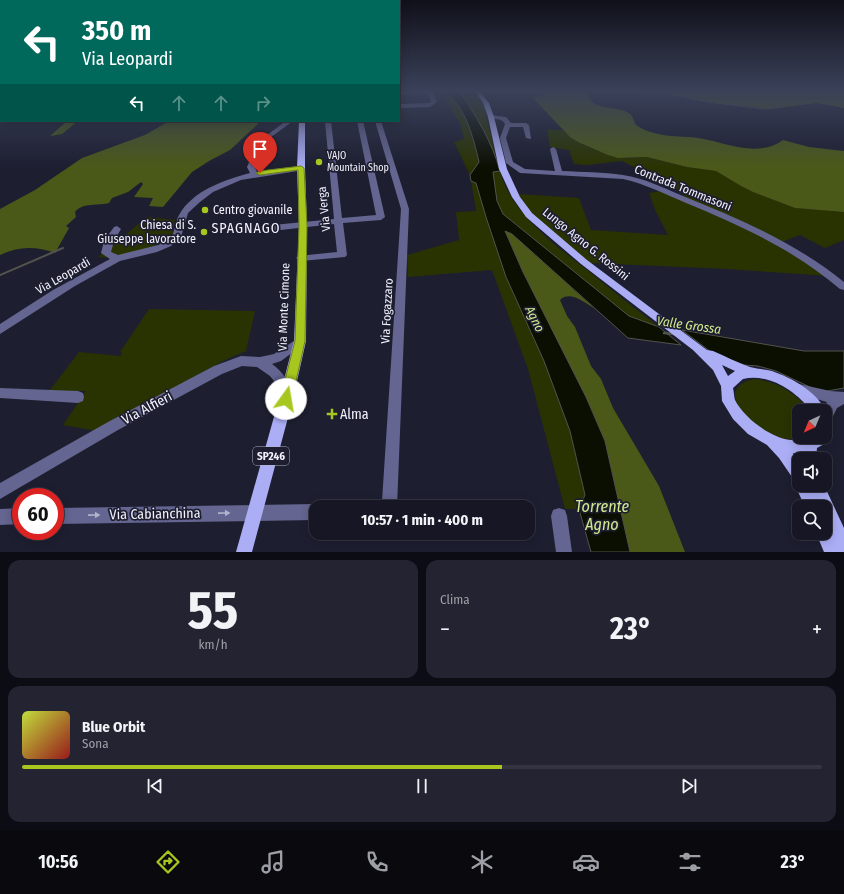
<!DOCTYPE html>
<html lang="it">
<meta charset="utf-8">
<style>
:root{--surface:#161624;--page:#232331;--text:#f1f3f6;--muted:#9e9fa6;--line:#353541;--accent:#a7c71e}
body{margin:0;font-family:"Fira Sans Condensed",sans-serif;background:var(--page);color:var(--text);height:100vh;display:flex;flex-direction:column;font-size:15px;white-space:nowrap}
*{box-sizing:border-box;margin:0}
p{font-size:13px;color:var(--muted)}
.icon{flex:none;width:22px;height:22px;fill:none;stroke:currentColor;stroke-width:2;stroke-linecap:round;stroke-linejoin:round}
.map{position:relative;height:552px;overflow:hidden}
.panel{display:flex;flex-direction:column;gap:8px;padding:8px;background:#0c0c14;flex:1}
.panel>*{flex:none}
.top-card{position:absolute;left:0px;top:0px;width:400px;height:122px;box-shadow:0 2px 10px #0003,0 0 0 1px var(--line);background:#00695c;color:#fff;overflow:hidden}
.needle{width:26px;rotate:224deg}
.controls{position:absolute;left:792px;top:404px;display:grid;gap:8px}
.controls a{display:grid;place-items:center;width:40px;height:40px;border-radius:8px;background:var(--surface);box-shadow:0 2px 10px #0003,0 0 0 1px var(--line);font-size:20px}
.speed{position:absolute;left:12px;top:488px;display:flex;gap:8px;font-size:20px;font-weight:700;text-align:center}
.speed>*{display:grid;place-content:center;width:52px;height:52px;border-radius:50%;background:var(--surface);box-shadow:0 2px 10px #0003,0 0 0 1px var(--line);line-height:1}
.speed .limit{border:6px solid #d22;background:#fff;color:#111}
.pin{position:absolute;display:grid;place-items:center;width:34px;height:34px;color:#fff;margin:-41px -17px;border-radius:50% 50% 50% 0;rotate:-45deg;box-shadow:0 0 4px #0007}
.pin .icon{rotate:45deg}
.me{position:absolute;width:44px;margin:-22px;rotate:13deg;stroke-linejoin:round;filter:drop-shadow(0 0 3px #0008)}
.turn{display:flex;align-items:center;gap:14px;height:84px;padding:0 16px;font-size:18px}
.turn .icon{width:52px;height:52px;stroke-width:2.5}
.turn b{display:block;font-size:28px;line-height:34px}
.lanes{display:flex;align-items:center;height:38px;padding:0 16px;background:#0003;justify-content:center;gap:20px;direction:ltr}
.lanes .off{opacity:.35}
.big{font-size:30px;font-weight:700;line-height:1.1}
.panel .tile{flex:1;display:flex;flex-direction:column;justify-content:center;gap:6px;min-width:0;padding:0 14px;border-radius:12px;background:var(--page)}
.panel .dial{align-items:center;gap:0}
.dial b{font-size:52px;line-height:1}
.song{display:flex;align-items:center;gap:12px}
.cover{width:48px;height:48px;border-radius:6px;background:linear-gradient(135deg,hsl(70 70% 55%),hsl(0 70% 35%))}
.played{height:4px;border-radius:2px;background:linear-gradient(90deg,var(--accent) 60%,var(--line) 60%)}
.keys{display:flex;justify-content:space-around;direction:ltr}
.heat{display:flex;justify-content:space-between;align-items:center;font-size:22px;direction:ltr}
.panel .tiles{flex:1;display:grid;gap:8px;grid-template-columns:1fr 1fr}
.tile:last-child{grid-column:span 2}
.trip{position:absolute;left:309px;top:500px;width:226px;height:40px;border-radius:12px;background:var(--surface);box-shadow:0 2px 10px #0003,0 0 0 1px var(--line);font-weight:700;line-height:40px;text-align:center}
.dock{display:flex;height:64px;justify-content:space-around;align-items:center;background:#09090e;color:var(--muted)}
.dock .icon{width:28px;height:28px}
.dock .on{color:var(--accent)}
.dock b{font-size:18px;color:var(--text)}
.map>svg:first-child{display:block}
.green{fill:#293301}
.forest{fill:#4b5918}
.water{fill:#0b0f01;stroke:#51534d}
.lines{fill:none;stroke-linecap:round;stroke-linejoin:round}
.stream-far2{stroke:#51534d;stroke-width:1}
.stream-far1{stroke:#51534d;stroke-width:2}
.stream{stroke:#51534d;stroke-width:2.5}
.minor{fill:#646590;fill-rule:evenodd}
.major{fill:#abaef5;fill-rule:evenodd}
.oneway{fill:#b3b3cc}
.route{fill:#a7c71e;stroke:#6d8114}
.poi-dot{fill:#a7c71e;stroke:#1d1e30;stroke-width:1.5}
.labels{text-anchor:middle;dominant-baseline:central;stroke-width:3.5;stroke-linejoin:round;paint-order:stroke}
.far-poi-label{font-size:10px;fill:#f3f3fe;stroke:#1d1e30;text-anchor:start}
.shield{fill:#1d1e30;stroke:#b3b3c0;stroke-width:1}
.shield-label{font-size:11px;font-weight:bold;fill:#f3f3fe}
.street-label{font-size:12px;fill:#f3f3fe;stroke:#1d1e30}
.poi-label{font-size:12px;fill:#f3f3fe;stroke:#1d1e30;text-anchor:start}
.water-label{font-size:13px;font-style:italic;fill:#d1ea8e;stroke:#1d1e30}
.quarter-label{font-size:14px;letter-spacing:1px;fill:#f3f3fe;stroke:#1d1e30}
.near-street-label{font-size:14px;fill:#f3f3fe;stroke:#1d1e30}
.near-poi-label{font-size:14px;fill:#f3f3fe;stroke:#1d1e30;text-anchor:start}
.near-water-label{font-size:16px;font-style:italic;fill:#d1ea8e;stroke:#1d1e30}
</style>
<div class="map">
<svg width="844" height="552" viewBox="0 0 844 552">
<rect width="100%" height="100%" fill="#1d1e30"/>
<path class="green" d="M432 91H445C466 109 473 136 479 162L470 175 454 142 464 139 460 123 441 93H434Z
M459 91H474L484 107 496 157 478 120Z
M547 130H563L578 142 601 152 625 158 647 157 687 167 716 171 741 186 753 192 795 208 844 212V240L825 248 800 235 782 242 691 202 678 190 622 161 586 165 574 164 569 150 550 147Z
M500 171C512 216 557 246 592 274 614 292 637 310 659 327L629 316 503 214 497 201 493 172Z
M471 181 476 183 486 217 506 277 544 361 570 431 585 495 579 509H565L528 369 492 270 408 277 407 255 459 240 456 212 476 211Z
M661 191 747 228 829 276 727 269 590 263 541 222 528 209 518 194 579 198 591 230 668 235 655 210 649 193Z
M147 217 175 220 173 234 164 242 145 250 114 258 98 257Z
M149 309 255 311 246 351 223 361 96 431 63 425 86 391H64L46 395 79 352 120 356 122 353 120 352Z
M755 379C778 382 796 393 810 411H799V437H807C769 453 701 388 755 379Z"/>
<path class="forest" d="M544 91H582L588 94C591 112 620 105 630 114 634 117 633 121 636 125 652 136 671 136 689 137 719 138 754 161 783 140L809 147 844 151V212L795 208 753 192 741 186 716 171 687 167 647 157 618 158 608 155 578 142 570 137 532 97 542 96Z
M628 91H844V108L818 103 768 109 745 106 720 104 677 96Z
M67 121H78L62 134 50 136Z
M169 121H261L230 150 209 161 192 172 163 207 149 206 153 198 134 197 143 184 141 182 128 192 112 198 109 203C99 206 83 202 75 212L76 217 66 226 69 228 55 253C36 246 18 246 0 255V209L35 190 82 158 145 135Z
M505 231 512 234 595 309C585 303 570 290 560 300L567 316 575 327 591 366 601 379 613 408 659 486 685 552H630L605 441 592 410 523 272Z"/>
<path class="water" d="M445 91H459C476 115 492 142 500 171L493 172 497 201 503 214 629 316 659 327 681 345 628 338 512 234 505 231 523 272 586 397 605 441 630 552H591L579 509 585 495 570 431 544 361 506 277 486 217 476 183 471 181 470 175 479 162C473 136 466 109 445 91Z
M682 330 804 351H844V388L827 391 812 388 776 371 758 366 744 365 711 352Z"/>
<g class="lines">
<path class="stream-far2" d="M622 91 671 94 708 102 764 109 784 107 780 105 781 103 813 100 810 96 844 91"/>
<path class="stream-far1" d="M0 275 63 248"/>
<path class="stream" d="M664 333 674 334"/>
<path class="minor" d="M399 91H432L437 102 430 107 399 108V104L429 103 431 102 428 93 399 94Z
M0 111H1V115H0Z
M491 115 506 117 511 123H526L529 125 531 139 526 138 523 127H510L506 138 513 162 525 169 555 171 550 149 553 147 556 149 562 171C582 172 603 172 623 175 644 178 664 188 683 196 740 219 796 243 844 282V290L840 289C792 249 744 227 686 203 665 194 645 184 623 179L520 173 506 163 500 138 505 124C501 117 495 120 489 118L488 117Z
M286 121H293L267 140 257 151 258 160 255 167 257 172 301 166H304V170L241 180 213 192 200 202 188 213 181 237 171 246 157 252 120 261 75 286 0 334V324L53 290 110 259 101 253 104 241 114 227 117 226 121 229 114 241 111 252 118 255 158 245 171 238C175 231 175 222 179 215 193 190 225 180 250 173L247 167 250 160V151L263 138Z
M325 121H331L342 218 376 215 357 121H363L385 217 381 220 343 223 347 255 345 257 301 261 296 258 298 256 337 252 334 224 263 232 259 229 263 226 334 219Z
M375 121H381L409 209 397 507H378L382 501 401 209Z
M300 337 304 338 306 341 304 344 281 361 272 364C283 372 290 382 293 396L292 400 287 401 282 400 278 386 270 376 257 367 242 366 222 374 118 430 0 499V483L108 422 214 366 241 356 260 357 274 354Z
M799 384 830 391 844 392V404L837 408 830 422 825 424V411H822L827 402 794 393 793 389 794 385Z
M0 388 78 391 83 393 84 397 83 401 78 403 0 398Z
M316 504 322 507H316V520L55 524V508Z
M21 508V524L0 525V509Z
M559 508 565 510 567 516 572 552H556L551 516 553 510Z"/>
<path class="major" d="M475 91H479L489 103 494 117 507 169 520 197 532 213 587 260 707 350 713 351C725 356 738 363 750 367 757 369 765 369 772 371 792 378 816 391 826 411L825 412V411H811C796 391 769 373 743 379L733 388C734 392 734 397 735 400 744 418 772 439 792 440 803 441 813 437 825 437V422L830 424 832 430 829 435 830 437 828 442 817 448 816 459H802V453H793L799 462V485H824L844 528V552H824L816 533H825V525L826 526 825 507H805L795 485 797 481 794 480 779 458 767 445 748 434 733 419 722 401 721 386 713 370 693 350 581 264 526 217 512 197 499 169 488 117 483 103ZM722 365 735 371 728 376Z
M299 121H305V168L307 226 306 341 293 399 252 552H236L279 399 294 341 299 226 297 168Z"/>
</g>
<defs><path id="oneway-solid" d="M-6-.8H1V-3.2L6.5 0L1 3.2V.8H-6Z"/></defs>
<g class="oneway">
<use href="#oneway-solid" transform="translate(224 513) rotate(-1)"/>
<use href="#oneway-solid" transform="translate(94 515) rotate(-1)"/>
</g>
<linearGradient id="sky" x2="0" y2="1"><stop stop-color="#10101a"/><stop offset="0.54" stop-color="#3a4159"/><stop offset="1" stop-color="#3a4159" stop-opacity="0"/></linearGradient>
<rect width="844" height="168" fill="url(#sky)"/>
<path class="route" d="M301 166 304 168 307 226 305 341 292 399 291 403 286 404 282 403 280 399 295 341 299 226 298 170 260 175 256 173 260 171Z"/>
<g class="poi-dot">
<circle cx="319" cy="162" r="4"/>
<circle cx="205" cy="210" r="4"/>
<circle cx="204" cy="232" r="4"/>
<path d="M330 408h4v4h4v4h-4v4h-4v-4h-4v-4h4z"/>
</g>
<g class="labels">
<g class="far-poi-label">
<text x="327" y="156">VAJO<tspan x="327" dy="12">Mountain Shop</tspan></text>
</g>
<rect class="shield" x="253" y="447" width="36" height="18" rx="3"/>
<g class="shield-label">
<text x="271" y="456">SP246</text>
</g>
<g class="street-label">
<text transform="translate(683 188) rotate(22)">Contrada Tommasoni</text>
<text transform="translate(324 209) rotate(-96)">Via Verga</text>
<text transform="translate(586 244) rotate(39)">Lungo Agno G. Rossini</text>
<text transform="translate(63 276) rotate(-30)">Via Leopardi</text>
<text transform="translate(284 307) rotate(-88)">Via Monte Cimone</text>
<text transform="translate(387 311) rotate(-87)">Via Fogazzaro</text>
</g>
<g class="poi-label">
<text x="213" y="210">Centro giovanile</text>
<text x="196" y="225" text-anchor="end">Chiesa di S.<tspan x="196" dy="14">Giuseppe lavoratore</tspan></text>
</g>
<g class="water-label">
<text transform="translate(535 319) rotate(64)">Agno</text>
<text transform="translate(689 325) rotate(8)">Valle Grossa</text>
</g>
<g class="quarter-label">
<text x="246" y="228">SPAGNAGO</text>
</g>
<g class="near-street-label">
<text transform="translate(147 408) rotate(-28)">Via Alfieri</text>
<text transform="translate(155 514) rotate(-1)">Via Cabianchina</text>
</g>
<g class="near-poi-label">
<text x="340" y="414">Alma</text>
</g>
<g class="near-water-label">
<text x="602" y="506">Torrente<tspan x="602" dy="18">Agno</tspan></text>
</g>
</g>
</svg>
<div class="controls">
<a><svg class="needle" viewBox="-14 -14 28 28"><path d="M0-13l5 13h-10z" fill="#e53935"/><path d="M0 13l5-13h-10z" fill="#9e9fa6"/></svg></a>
<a><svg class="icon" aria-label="sound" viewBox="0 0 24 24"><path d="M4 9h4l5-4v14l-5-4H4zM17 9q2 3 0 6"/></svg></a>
<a><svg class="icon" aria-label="search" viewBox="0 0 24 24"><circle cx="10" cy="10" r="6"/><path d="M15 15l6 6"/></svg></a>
</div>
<div class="speed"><div class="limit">60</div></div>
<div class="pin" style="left:260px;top:173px;background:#d93025"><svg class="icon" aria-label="arrive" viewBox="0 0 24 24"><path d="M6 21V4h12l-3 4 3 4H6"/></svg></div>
<svg class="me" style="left:286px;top:399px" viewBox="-20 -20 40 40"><circle r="19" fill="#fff"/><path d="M0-13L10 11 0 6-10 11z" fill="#a7c71e"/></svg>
<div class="trip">10:57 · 1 min · 400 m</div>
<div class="top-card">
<div class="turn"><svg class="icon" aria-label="left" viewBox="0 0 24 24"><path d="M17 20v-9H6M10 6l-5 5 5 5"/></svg><div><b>350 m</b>Via Leopardi</div></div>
<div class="lanes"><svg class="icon" aria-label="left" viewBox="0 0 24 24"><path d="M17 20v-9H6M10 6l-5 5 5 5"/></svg><svg class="icon off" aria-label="ahead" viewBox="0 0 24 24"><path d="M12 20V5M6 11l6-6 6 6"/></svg><svg class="icon off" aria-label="ahead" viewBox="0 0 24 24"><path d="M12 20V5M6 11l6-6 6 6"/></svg><svg class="icon off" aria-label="right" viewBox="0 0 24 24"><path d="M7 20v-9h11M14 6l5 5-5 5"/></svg></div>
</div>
</div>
<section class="panel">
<div class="tiles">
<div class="tile dial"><b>55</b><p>km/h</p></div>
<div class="tile"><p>Clima</p>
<div class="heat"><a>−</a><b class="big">23°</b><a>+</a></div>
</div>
<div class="tile">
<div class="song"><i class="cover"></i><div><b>Blue Orbit</b><p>Sona</p></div></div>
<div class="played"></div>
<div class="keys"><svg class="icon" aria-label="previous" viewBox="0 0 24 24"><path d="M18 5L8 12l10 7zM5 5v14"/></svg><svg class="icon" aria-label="pause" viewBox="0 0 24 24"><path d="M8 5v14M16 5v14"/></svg><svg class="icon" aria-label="next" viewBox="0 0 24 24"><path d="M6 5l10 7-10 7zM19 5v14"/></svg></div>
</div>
</div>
</section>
<nav class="dock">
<b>10:56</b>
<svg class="icon on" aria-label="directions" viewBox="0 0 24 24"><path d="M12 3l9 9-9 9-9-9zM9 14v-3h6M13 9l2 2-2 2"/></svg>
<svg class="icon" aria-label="music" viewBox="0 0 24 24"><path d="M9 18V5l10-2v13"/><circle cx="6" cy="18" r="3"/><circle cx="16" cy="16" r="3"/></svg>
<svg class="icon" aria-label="phone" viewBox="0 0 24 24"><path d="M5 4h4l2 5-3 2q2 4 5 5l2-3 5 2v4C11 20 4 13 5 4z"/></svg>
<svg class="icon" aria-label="climate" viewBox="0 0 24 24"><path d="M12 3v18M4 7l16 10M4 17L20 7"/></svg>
<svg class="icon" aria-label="car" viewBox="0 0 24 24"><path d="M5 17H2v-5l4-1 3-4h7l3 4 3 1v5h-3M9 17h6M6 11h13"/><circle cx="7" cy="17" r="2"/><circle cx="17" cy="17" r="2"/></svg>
<svg class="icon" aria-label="filters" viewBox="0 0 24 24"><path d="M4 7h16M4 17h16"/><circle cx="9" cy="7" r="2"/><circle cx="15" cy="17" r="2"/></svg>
<b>23°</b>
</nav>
